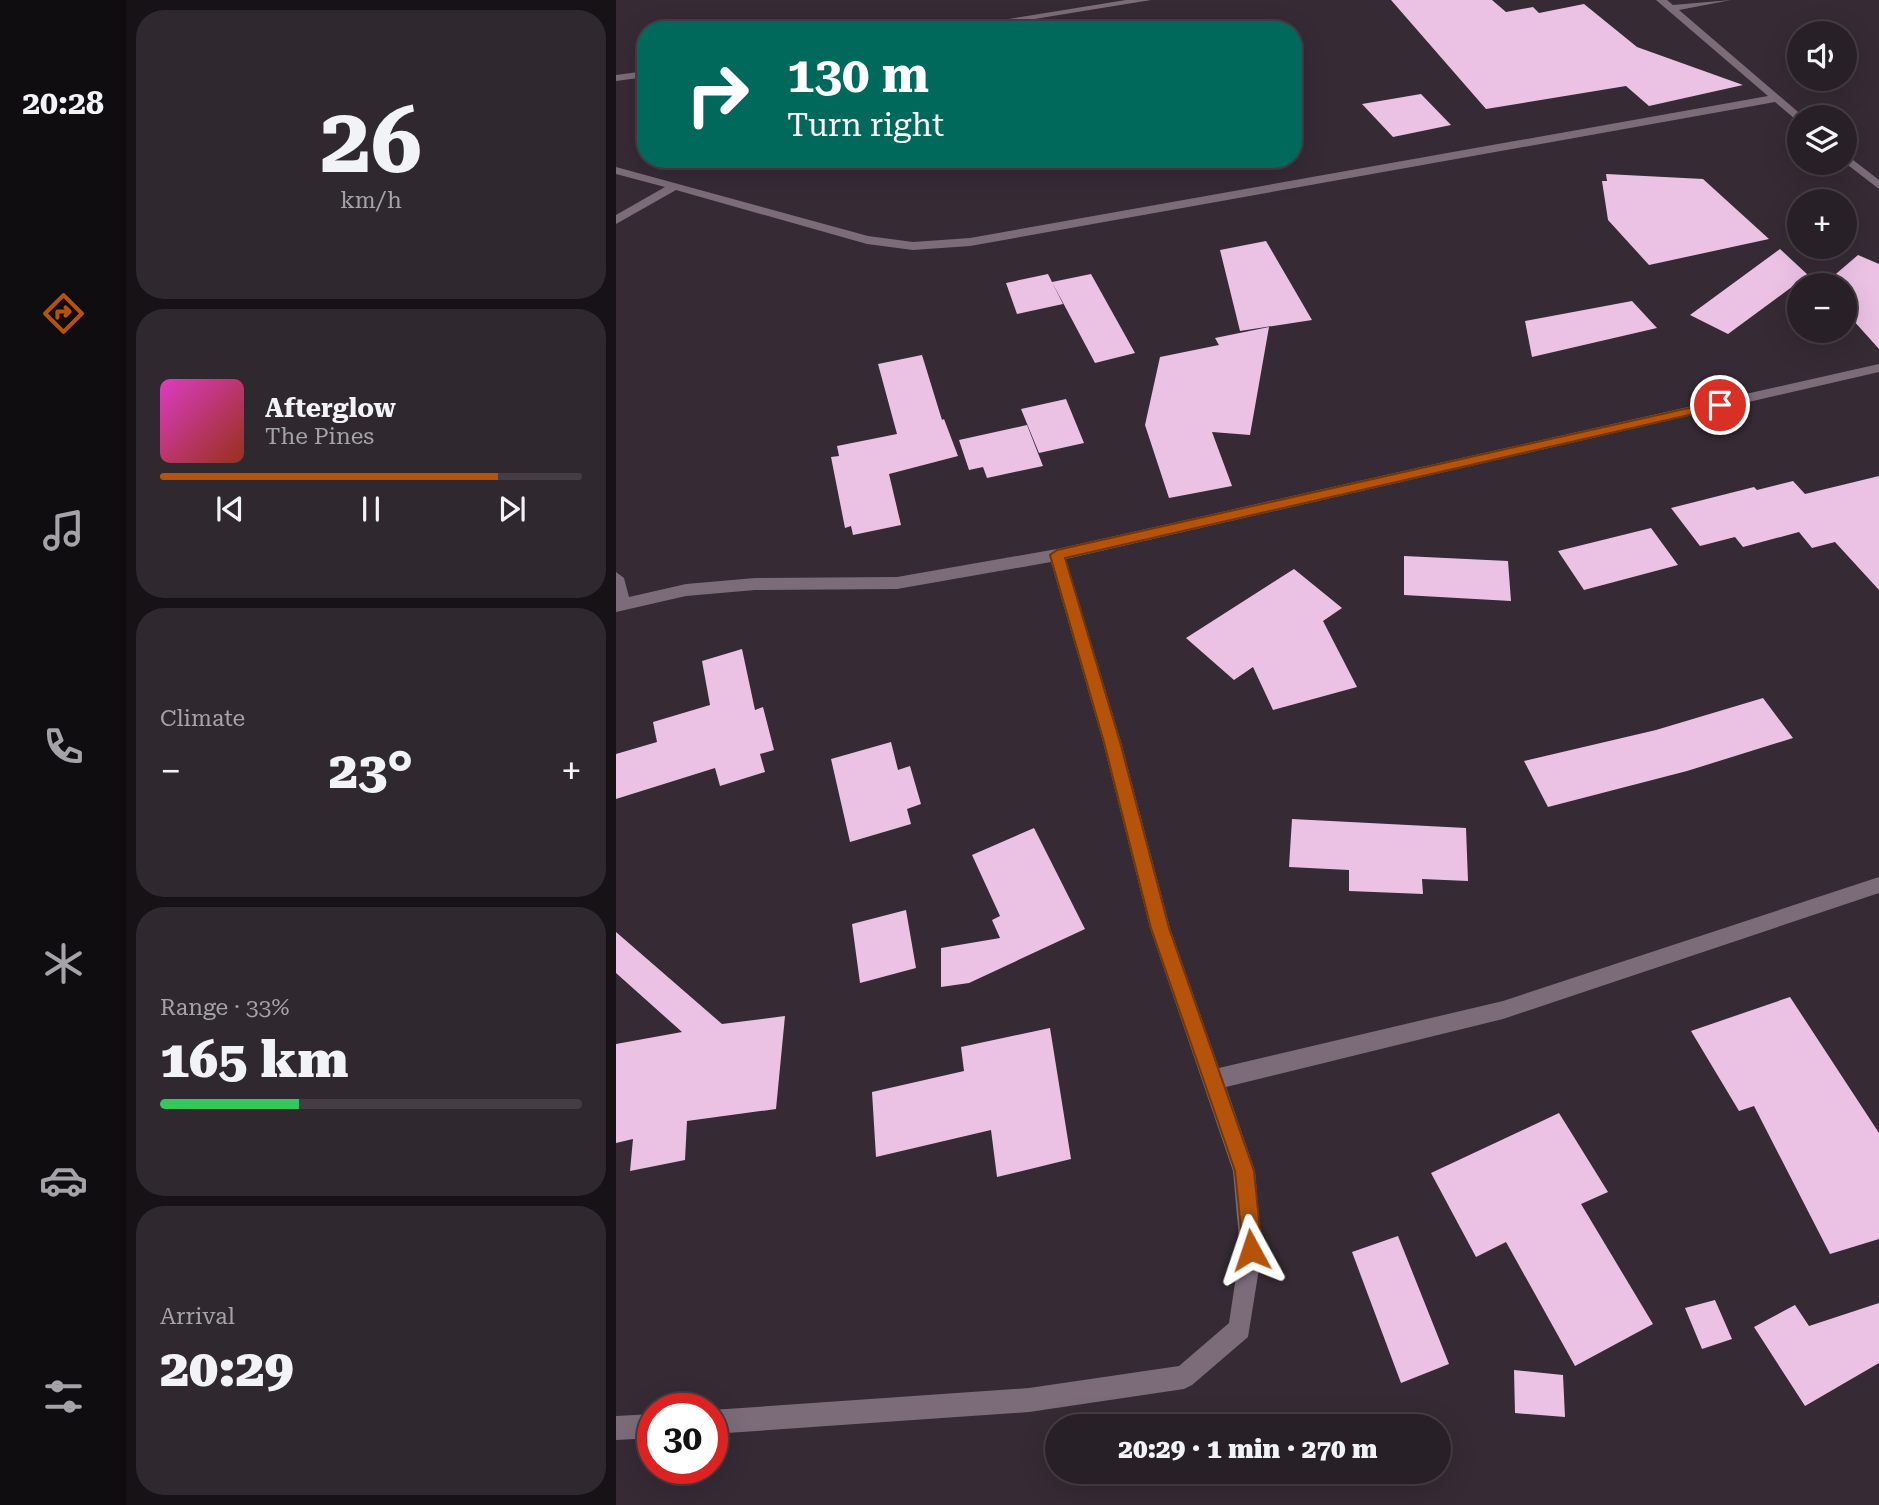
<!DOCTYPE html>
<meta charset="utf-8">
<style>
:root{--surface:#282027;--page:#30282f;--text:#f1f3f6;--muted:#a5a3a7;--line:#443e44;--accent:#b45309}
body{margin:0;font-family:"Roboto Serif",serif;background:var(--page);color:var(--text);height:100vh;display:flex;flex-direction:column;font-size:26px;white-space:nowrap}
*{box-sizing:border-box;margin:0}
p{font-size:23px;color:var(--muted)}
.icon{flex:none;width:38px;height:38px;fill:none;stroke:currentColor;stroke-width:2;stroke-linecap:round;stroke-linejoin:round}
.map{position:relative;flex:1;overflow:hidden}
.panel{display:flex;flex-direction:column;gap:10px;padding:10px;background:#161215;width:490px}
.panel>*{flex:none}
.banner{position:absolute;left:21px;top:21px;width:665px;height:147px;border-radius:28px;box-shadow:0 7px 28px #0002,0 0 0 2px var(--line);background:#00695c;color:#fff;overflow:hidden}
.controls{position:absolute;left:1171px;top:21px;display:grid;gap:14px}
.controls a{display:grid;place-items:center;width:70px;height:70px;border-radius:50%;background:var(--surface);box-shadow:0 7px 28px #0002,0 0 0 2px var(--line);font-size:35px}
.speed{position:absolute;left:21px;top:1393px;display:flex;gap:14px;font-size:35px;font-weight:700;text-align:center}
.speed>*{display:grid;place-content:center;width:91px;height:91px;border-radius:50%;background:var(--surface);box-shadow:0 7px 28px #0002,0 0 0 2px var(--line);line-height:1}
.speed .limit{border:10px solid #d22;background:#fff;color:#111}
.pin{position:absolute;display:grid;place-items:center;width:60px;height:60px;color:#fff;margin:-30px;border:4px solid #fff;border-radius:50%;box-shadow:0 2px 7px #0007}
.me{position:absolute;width:77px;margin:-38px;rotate:355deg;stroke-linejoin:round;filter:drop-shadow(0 0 5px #0008)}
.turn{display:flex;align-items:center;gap:24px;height:147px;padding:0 35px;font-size:32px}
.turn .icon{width:91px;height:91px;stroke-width:2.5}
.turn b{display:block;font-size:49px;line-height:60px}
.big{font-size:52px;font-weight:800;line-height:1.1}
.panel .widget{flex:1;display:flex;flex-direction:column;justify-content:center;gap:10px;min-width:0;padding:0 24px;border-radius:28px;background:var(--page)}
.panel .dial{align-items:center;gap:0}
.dial b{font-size:91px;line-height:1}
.song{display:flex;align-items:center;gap:21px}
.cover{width:84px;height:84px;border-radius:10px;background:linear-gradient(135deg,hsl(310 70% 55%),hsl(10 70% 35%))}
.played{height:7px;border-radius:4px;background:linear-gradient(90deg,var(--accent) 80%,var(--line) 80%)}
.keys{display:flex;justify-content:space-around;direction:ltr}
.heat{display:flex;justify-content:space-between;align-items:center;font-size:38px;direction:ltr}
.charge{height:10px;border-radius:5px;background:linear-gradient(90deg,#34c759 33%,var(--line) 0)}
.trip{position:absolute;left:429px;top:1414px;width:406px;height:70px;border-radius:35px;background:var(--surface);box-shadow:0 7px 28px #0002,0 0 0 2px var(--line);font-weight:800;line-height:70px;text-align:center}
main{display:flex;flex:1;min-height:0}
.tab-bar{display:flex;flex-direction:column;width:126px;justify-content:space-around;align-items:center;background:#100d10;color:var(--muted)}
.tab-bar .icon{width:49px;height:49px}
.tab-bar .selected{color:var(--accent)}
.tab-bar b{font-size:32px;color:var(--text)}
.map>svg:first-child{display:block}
.building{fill:#ebc2e4}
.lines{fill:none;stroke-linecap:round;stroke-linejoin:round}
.minor{fill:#7c6c7a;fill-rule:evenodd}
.route{fill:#b45309;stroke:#753606;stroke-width:2}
</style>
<main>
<nav class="tab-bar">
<b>20:28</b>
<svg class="icon selected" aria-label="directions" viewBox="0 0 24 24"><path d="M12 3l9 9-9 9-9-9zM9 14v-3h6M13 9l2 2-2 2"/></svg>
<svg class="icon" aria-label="music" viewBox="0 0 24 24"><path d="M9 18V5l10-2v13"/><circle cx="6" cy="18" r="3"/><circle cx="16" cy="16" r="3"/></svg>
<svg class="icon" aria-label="phone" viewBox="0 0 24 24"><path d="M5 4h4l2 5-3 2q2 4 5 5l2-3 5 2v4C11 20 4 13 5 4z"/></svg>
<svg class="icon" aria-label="climate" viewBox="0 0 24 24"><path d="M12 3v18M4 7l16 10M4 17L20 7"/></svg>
<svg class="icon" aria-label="car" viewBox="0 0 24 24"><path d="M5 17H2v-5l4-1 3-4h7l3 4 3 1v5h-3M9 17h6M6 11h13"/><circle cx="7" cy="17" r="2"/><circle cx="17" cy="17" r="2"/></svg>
<svg class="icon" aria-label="filters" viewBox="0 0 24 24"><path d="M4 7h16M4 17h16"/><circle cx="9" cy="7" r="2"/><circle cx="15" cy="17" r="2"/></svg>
</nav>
<section class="panel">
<div class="widget dial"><b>26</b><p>km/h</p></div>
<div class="widget">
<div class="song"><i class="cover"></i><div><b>Afterglow</b><p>The Pines</p></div></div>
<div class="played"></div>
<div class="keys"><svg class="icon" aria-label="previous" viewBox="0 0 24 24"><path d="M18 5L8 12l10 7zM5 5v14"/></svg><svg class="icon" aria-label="pause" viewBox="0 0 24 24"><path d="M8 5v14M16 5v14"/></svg><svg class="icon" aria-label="next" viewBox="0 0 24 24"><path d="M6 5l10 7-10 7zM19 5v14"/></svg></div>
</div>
<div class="widget"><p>Climate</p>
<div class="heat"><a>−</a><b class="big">23°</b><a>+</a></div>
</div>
<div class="widget"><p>Range · 33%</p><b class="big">165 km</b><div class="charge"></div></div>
<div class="widget"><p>Arrival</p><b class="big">20:29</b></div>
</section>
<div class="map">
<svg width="1263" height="1505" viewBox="0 0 1263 1505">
<rect width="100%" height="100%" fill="#362a34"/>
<path class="building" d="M775 0H876L890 12 917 7 923 13 968 4 1021 47 1127 85 1033 106 1010 86 870 109Z
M805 94 835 125 777 137 746 104Z
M990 174 1087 179 1153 239 1033 265 992 220 986 181H991Z
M650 241 696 320 624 331 604 250Z
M1164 249 1192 275 1112 334 1074 315Z
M1242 255 1263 264V349L1228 310V285H1207Z
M432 274 447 304 401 314 390 283Z
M475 274 519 353 479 363 436 282Z
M1016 301 1041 328 916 357 909 321Z
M653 327 634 435 596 432 616 486 553 498 529 425 544 357 603 345 599 338Z
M306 355 326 420 328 419 342 456 273 474 285 525 237 535 235 526 229 528 215 457 223 456 221 446 281 434 262 364Z
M450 399 468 443 423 453 405 409Z
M411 425 427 466 371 478 367 467 353 470 343 440Z
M1263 476V590L1219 542 1196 548 1183 532 1127 547 1119 537 1084 546 1055 508 1138 487 1141 490 1177 481 1189 494Z
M1035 528 1062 565 968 590 942 551Z
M788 556 892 561 895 601 788 595Z
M678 569 726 608 707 621 741 687 657 710 637 667 618 680 570 638Z
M126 649 139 710 147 707 158 750 144 754 149 772 104 786 99 768 0 799V754L41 742 37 722 94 705 86 661Z
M1147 698 1177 738 1071 771 932 807 908 761 1040 730Z
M275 742 282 770 294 766 305 804 291 809 295 824 234 842 215 759Z
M676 819 850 828 852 881 806 879 807 894 733 891V870L673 867Z
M418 828 469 929 353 983 325 987V948L384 938 376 920 384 916 356 855Z
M290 910 300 968 244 983 236 924Z
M0 932 106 1024 169 1016 160 1109 71 1121 69 1160 14 1171 17 1139 0 1143V1044L66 1032 0 973Z
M1174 997 1263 1133V1239L1214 1254 1138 1106 1123 1111 1075 1031Z
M434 1028 455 1159 381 1177 375 1130 260 1157 256 1092 348 1071 345 1047Z
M943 1113 992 1192 965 1204 1037 1324 959 1366 890 1242 860 1257 815 1173Z
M782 1236 833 1364 785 1383 736 1252Z
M1099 1300 1116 1339 1086 1349 1069 1308Z
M1263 1303V1363L1189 1406 1138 1327 1179 1305 1193 1326Z
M898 1370 947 1375 949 1417 899 1413Z"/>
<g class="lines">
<path class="minor" d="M510 0H535L351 30H324Z
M1040 0H1051L1057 5 1115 0 1063 10 1188 117 1179 119 1159 102 354 246 297 250 251 244 60 190 0 224V215L49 187 0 174V167L252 236 297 242 354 238 1152 96Z
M30 71V77L0 81V75Z
M1228 153 1263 180V189L1228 162Z
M1263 364V372L450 559 505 742 554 928 603 1068 887 1001 1263 877V893L887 1019 610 1087 639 1171 646 1250 632 1337 576 1385 568 1389 413 1412 96 1434V1410L413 1388 563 1366 613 1323 624 1250 617 1171 534 928 487 742 435 562 281 589 139 590 70 596 0 612V572L8 578 13 597 70 584 139 578 281 577 441 549Z
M37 1414V1438L0 1440V1416Z"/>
</g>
<path class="route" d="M1104 401 1110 405 1108 407 449 558 504 742 553 928 638 1171 646 1250 643 1257 635 1260 628 1257 619 1171 535 928 488 742 434 555 441 550Z"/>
</svg>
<div class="controls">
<a><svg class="icon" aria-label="sound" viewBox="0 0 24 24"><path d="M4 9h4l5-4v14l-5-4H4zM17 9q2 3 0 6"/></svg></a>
<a><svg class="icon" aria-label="layers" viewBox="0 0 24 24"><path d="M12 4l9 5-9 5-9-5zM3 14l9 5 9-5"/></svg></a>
<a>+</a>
<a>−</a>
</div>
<div class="speed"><div class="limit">30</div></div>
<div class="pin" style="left:1104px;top:405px;background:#d93025"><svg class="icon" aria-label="arrive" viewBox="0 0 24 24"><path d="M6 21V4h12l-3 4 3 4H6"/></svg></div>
<svg class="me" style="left:635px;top:1250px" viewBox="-20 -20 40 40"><path d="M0-17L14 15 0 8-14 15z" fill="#b45309" stroke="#fff" stroke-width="4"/></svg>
<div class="trip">20:29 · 1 min · 270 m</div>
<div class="banner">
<div class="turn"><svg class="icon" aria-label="right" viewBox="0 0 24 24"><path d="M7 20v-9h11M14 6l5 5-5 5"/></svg><div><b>130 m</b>Turn right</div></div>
</div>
</div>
</main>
